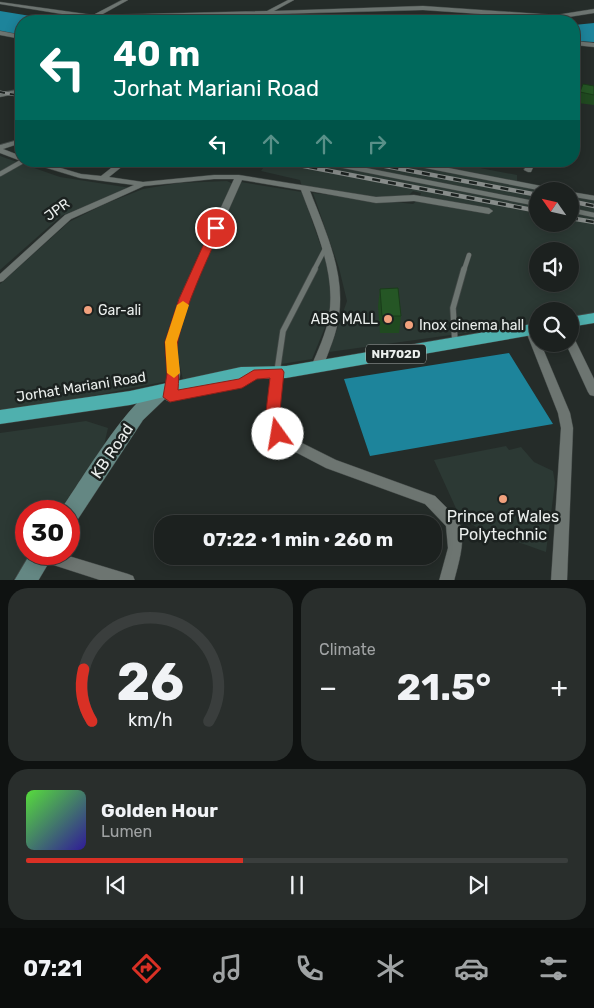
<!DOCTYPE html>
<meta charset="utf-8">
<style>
:root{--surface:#1c211f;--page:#292e2c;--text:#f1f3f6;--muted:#a0a3a4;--line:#3a3e3d;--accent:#d93025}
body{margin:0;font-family:Rubik,sans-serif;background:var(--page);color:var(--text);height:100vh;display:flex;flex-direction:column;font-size:19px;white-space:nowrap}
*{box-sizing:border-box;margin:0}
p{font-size:16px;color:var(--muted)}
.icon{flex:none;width:28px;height:28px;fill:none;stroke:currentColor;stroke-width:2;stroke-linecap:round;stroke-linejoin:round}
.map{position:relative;height:580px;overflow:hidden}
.drawer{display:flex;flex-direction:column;gap:8px;padding:8px;background:#0f1211;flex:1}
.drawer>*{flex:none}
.guide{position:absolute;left:15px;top:15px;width:565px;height:152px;border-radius:20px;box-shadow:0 2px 12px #0003,0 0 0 1px var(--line);background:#00695c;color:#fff;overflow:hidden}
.needle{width:32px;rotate:304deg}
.tools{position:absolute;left:529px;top:182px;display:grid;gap:10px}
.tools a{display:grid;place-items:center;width:50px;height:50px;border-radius:50%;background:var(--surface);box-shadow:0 2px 12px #0003,0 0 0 1px var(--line);font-size:25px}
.speed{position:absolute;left:15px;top:500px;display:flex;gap:10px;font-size:25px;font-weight:700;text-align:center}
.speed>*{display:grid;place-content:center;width:65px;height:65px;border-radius:50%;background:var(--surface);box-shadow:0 2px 12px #0003,0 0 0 1px var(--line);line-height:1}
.speed .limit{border:8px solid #d22;background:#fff;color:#111}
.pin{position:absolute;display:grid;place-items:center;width:42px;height:42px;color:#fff;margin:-21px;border:2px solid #fff;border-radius:50%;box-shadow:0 1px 5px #0007}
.me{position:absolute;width:55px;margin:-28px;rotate:347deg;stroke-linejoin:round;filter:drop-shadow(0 0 4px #0008)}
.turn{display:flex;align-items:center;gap:18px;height:105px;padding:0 15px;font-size:22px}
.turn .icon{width:65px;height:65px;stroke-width:2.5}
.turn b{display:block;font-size:35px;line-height:42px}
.lanes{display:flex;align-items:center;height:48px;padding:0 15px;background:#0003;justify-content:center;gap:25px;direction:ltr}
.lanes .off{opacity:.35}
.big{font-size:38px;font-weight:700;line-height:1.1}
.drawer .widget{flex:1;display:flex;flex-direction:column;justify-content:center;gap:8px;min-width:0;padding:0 18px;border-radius:20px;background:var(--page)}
.drawer .dial{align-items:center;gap:0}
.dial svg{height:130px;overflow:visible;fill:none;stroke:var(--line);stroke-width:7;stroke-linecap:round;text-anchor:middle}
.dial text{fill:var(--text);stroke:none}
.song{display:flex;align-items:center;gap:15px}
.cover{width:60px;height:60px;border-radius:8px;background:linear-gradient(135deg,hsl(110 70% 55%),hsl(250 70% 35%))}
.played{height:5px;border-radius:2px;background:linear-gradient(90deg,var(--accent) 40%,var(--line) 40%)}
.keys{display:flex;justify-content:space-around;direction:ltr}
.heat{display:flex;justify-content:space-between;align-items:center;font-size:28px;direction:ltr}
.drawer .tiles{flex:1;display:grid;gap:8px;grid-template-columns:1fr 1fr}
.widget:last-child{grid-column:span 2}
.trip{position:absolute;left:154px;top:515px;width:288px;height:50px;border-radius:20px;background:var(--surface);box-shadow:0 2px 12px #0003,0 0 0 1px var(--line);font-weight:700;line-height:50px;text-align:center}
.tab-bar{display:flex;height:80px;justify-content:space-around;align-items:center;background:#0b0d0c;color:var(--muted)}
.tab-bar .icon{width:35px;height:35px}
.tab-bar .selected{color:var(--accent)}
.tab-bar b{font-size:22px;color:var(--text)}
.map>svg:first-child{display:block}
.built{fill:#2c3934;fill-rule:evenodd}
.water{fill:#1d849b}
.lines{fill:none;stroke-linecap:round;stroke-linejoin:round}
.river{fill:#1d849b;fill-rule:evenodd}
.lane-far1-casing{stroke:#434947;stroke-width:5.5}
.lane-casing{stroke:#434947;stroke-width:7}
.street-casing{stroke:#434947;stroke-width:1}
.secondary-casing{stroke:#434947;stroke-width:1}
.highway-casing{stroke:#434947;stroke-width:1}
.lane-far1{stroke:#6d7571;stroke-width:4.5}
.lane{stroke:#6d7571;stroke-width:5.5}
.street{fill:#6d7571;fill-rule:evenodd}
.secondary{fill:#648783;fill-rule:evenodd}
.highway{fill:#4fb0ae;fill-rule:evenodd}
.rail-far1-casing{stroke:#878c8a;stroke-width:3}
.rail-casing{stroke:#878c8a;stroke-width:4.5}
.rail-far1{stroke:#1c2220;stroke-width:2;stroke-dasharray:5;stroke-linecap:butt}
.rail{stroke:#1c2220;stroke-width:2.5;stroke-dasharray:8;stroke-linecap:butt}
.wall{fill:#204a20}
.building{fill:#255625;stroke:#1a3c1a}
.route{fill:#d93025;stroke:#8d1f18}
.slow{fill:#f59e0b}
.poi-dot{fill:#f1a17d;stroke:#1c2220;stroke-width:2}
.labels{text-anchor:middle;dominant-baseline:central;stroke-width:5;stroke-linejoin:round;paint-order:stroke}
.shield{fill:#1c2220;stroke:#adb2b0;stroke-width:1}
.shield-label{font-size:12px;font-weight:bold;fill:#ebefed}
.street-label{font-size:14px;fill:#ebefed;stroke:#1c2220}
.poi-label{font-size:14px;fill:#ebefed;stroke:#1c2220;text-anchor:start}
.near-street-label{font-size:16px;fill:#ebefed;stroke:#1c2220}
.near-poi-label{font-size:16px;fill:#ebefed;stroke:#1c2220}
</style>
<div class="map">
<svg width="594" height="581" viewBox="0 0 594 581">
<rect width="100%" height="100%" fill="#252c29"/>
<path class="built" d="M0 156 60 177 131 188 61 216 0 270Z
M264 161H443L517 175V182L565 191H538V224H570V192L594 197V315L570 318V311H538L537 323 329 352 347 301 339 268 313 193 413 204 419 199 421 193 413 191 409 195 374 198 302 187 300 180 261 171 267 162ZM538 251H570V284H538Z
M227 181 233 184 196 260 164 344 168 381 31 408 0 410V284L69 222 105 204 143 189 179 183Z
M241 182 302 192 335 287 328 320 312 359 183 380 175 343 197 277Z
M86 421 108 428 101 458 63 511H26V554H32L13 580H0V433Z
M506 446 509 450 521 447 534 462 553 471 555 483 546 552 476 527 459 515 434 460Z"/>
<path class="water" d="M0 11 55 20 97 21H21V35L0 32Z
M349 14 479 21H191Z
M594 23V42L574 41V25Z
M509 353 553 424 370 456 344 379Z"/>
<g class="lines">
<path class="river" d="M290 13 293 14V18L192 21H73L78 18Z"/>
<g class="lane-far1-casing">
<path id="lane-far1" d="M319 161 538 204
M401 161 555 191
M0 174 23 161
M570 194 594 198
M570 210 594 215
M314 270 326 247
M464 270 469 255"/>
</g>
<g class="lane-casing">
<path id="lane" d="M455 343 453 308 464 269
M277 372 283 331 315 269"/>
</g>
<g class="street-casing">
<path id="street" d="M122 0H128L101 15 267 11 288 0H294L274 11 423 6 556 15 594 9V13L556 19 423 10 93 19 0 4V2L93 15Z
M0 31 21 35V39L0 35Z
M574 41 594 43V47L574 45Z
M21 89V93L0 97V93Z
M21 139V143L3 149 21 156V161L0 153V145Z
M24 161H37L81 174 101 176 120 161H129L109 177 143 182 214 175H239L376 197 414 195 489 208 493 211 489 214 414 201 376 203 310 191C325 230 345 272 339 315 337 333 329 350 323 367L321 370H313L311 367C318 350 326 334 329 316 336 273 316 230 301 190L242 180 189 299 176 342 180 374 176 397 174 400 170 402 166 400 164 397 168 374 166 342 179 299 234 179H214L144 186 71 219 3 281 0 282V274L65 215 134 185 80 178Z
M528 161H536L531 172H528L524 170Z
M530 325 534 326C537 332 538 337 538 344H541L570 413 573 428 567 581H551L561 428 558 413 525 329 526 326Z
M570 336 574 337 575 340 594 379V396L590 395 588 392 566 344H570Z
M277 368 281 369 283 372 278 420 288 436 336 460 435 496 458 519C467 538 459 561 454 581H439L448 548 446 526 425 504 326 468 280 444 271 431 266 420 271 372 273 369Z
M36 554H62L128 574 133 576 135 581H103L38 560Z"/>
</g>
<g class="secondary-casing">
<path id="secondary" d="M161 385 167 387 170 392 167 397 143 420 76 522 69 524V511H60L62 508C81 481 132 394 161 385Z
M30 554H54L38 581H14Z"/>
</g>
<g class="highway-casing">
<path id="highway" d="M594 313V323L570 327V317Z
M538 323V334L286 378 241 379 130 405 0 424V410L130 391 241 367 286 366Z"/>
</g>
<use href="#lane-far1" class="lane-far1"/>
<use href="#lane" class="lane"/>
<use href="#street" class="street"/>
<use href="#secondary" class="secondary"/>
<use href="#highway" class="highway"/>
<g class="rail-far1-casing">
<path id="rail-far1" d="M0 92 21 96"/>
</g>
<g class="rail-casing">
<path id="rail" d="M278 161 538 211
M359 161 538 195
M570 201 594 206
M570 218 594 222"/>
</g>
<use href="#rail-far1" class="rail-far1"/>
<use href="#rail" class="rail"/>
</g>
<path class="wall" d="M594 86V105L578 103 580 92Z
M380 289 401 316 399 333H380L378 306Z"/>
<path class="building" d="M583 84 594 86V95L580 92Z
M398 288 401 316H382L380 289Z"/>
<path class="route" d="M216 225 221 228C205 265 187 301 178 340 175 354 180 373 178 390L239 379 254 370 282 369 284 372 279 420 285 434 283 438H273L265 420 270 378 257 379 242 388 170 402 163 397 167 374 165 342 179 299 211 228Z"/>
<path class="slow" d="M183 301 189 305 177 342 180 373 174 378 167 373 165 342 177 305Z"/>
<g class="poi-dot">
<circle cx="88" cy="310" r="5"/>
<circle cx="388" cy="319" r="5"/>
<circle cx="409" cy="325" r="5"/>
<circle cx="503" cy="499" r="5"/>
</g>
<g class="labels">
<rect class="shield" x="366" y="344.5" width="60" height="19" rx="4"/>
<g class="shield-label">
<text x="396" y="354">NH702D</text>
</g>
<g class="street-label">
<text transform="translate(57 210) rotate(-36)">JPR</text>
<text transform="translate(81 387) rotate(-9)">Jorhat Mariani Road</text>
</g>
<g class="poi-label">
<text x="98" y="310">Gar-ali</text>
<text x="378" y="319" text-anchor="end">ABS MALL</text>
<text x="419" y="325">Inox cinema hall</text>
</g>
<g class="near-street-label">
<text transform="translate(112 451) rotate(-56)">KB Road</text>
</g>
<g class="near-poi-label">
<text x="503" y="516">Prince of Wales<tspan x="503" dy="18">Polytechnic</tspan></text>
</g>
</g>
</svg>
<div class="tools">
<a><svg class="needle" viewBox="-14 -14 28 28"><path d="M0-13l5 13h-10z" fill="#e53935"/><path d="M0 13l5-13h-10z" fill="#a0a3a4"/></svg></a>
<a><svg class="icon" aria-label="sound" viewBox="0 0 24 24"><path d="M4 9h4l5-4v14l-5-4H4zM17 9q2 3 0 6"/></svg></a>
<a><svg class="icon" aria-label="search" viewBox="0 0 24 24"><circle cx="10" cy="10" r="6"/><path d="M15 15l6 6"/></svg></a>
</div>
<div class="speed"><div class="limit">30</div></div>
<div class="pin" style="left:216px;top:228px;background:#d93025"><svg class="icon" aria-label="arrive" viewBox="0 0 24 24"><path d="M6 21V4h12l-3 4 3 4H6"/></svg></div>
<svg class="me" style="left:278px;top:434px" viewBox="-20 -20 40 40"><circle r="19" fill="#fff"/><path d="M0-13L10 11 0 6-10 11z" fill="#d93025"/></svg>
<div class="trip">07:22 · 1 min · 260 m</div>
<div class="guide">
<div class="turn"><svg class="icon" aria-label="left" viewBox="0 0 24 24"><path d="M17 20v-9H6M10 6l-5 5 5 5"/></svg><div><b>40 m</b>Jorhat Mariani Road</div></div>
<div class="lanes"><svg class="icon" aria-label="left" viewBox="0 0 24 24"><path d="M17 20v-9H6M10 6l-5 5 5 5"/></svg><svg class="icon off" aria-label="ahead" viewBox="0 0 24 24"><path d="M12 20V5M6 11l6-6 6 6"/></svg><svg class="icon off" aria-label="ahead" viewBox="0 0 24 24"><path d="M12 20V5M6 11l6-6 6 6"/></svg><svg class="icon off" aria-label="right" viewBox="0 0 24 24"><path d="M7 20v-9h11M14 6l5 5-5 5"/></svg></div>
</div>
</div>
<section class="drawer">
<div class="tiles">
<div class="widget dial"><svg viewBox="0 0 100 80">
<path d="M14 69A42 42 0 1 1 86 69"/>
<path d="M14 69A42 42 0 0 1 9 37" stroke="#d93025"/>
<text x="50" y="56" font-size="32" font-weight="700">26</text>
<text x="50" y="72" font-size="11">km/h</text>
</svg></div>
<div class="widget"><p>Climate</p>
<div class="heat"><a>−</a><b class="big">21.5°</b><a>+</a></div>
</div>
<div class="widget">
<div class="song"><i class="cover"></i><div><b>Golden Hour</b><p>Lumen</p></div></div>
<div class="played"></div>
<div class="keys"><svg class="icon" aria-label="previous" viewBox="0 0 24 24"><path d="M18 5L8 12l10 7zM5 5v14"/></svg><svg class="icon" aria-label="pause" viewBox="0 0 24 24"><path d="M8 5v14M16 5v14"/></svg><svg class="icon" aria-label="next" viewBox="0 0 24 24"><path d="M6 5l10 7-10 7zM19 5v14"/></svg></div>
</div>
</div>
</section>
<nav class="tab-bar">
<b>07:21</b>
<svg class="icon selected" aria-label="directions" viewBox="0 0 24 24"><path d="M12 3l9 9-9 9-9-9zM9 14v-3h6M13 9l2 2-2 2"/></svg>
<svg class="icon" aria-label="music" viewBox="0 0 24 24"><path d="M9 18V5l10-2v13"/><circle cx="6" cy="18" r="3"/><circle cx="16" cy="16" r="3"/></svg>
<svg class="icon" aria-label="phone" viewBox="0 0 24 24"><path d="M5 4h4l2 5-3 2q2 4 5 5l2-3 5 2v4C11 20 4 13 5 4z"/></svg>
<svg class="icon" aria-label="climate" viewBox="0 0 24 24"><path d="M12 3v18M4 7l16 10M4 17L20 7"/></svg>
<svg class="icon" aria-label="car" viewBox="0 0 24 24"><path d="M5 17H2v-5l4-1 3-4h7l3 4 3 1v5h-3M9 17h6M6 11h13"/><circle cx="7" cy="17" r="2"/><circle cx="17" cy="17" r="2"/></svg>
<svg class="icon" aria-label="filters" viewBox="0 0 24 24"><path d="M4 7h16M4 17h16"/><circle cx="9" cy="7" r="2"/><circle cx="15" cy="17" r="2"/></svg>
</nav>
